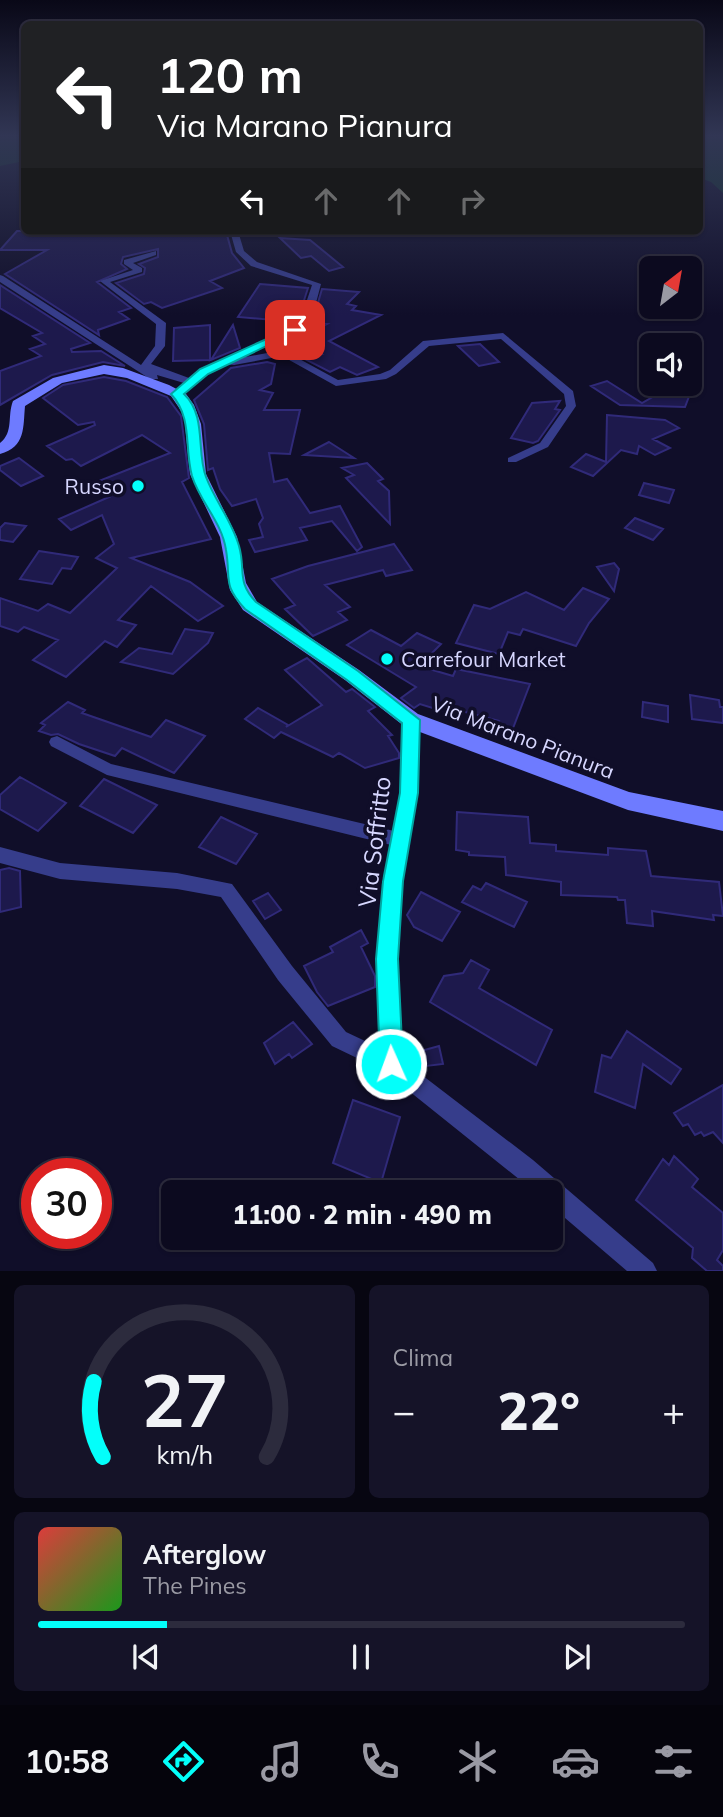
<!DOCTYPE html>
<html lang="it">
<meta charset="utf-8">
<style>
:root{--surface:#0c0a1f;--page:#151328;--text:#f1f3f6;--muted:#9a9aa4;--line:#2c2b3d;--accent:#03fffa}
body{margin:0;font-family:Mulish,sans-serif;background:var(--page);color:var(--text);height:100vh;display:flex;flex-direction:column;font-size:26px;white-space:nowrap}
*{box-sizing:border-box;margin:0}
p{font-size:23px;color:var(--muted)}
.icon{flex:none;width:38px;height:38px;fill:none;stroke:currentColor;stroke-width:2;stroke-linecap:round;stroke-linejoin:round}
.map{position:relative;height:1271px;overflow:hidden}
.panel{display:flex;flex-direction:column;gap:14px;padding:14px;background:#070611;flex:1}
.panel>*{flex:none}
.top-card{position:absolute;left:21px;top:21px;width:682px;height:214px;border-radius:10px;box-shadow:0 2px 5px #0004,0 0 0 2px var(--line);background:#202124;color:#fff;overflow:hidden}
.needle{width:46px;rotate:31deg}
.buttons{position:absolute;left:639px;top:256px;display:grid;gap:14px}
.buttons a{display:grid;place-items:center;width:63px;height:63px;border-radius:10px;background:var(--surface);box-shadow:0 2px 5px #0004,0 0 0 2px var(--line);font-size:35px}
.speed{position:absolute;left:21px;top:1158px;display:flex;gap:14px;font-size:35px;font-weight:700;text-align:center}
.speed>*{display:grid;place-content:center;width:91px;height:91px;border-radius:50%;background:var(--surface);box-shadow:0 2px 5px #0004,0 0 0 2px var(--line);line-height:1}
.speed .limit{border:10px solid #d22;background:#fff;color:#111}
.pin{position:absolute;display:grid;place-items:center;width:60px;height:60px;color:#fff;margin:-30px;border-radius:14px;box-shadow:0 4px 10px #0006}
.me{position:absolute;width:77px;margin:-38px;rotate:358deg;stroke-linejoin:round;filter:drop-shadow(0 0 5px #0008)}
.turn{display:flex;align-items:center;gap:24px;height:147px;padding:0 21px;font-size:32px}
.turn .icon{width:91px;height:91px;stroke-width:2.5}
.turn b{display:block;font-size:49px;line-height:60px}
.lanes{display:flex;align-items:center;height:66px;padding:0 21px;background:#0003;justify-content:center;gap:35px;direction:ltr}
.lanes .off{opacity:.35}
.big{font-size:52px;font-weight:800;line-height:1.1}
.panel .card{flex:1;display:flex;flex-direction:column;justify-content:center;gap:10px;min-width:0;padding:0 24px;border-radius:10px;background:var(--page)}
.panel .dial{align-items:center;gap:0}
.dial svg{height:182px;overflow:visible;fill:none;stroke:var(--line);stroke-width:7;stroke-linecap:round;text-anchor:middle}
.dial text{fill:var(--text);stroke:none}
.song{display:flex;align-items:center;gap:21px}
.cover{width:84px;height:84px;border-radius:10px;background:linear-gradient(135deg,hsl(0 70% 55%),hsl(120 70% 35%))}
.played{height:7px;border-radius:4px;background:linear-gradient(90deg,var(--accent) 20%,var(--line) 20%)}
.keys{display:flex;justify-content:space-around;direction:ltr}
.heat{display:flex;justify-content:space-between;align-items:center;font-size:38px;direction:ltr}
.panel .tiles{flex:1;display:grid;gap:14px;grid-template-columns:1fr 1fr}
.card:last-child{grid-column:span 2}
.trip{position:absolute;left:161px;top:1180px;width:402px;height:70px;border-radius:10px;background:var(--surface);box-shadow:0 2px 5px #0004,0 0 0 2px var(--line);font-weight:800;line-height:70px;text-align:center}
.dock{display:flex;height:112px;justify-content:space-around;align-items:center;background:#05040c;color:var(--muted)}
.dock .icon{width:49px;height:49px}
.dock .active{color:var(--accent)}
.dock b{font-size:32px;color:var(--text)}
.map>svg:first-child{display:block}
.green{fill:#11342e}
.building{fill:#1d194c;stroke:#302a79;stroke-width:2}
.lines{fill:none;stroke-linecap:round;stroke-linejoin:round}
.street{fill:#363d8b;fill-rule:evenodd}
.secondary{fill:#6e7bff;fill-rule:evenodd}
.route{fill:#03fffa;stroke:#02a6a2;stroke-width:2}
.poi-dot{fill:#03fffa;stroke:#100e29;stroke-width:2.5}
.labels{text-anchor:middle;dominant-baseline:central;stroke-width:7;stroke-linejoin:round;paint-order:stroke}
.poi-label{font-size:21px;fill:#d7d7ff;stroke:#100e29;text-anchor:end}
.street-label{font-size:21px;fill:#d7d7ff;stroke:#100e29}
.near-street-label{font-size:24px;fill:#d7d7ff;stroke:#100e29}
</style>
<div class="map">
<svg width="723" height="1271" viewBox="0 0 723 1271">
<rect width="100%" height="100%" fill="#100e29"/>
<path class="green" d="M0 137H24V161L0 166Z
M700 137H723V193L711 182 700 178Z"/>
<path class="building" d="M17 231H167L172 234 221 231 227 235 232 253 244 268 210 281 222 288 162 308 151 302 144 304 116 283 144 274 145 268 139 264 158 257V249L123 257 121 264 127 269 97 282 131 308 119 312 129 319 98 330 99 335 5 274 47 250H0Z
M280 238 310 240 343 267 329 271 311 256 301 258Z
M260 284 308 288 297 322 238 317Z
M0 285 90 343 71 349 72 352 101 351 125 366 103 362 52 375 0 405V371L41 356 30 349 45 344 33 336 42 333 0 308Z
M322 289 359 292 347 304 356 306 352 310 381 315 329 341 378 367 357 375 340 367 330 372 301 357 321 354 292 342 327 324 312 323Z
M210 325V360L173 361 174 328Z
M233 325 240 348 211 360Z
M480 344 499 362 479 366 458 346Z
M267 362 275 364 271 384 260 390 273 393 264 410H300L290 454 269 453 274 482 287 479 310 513 340 506 362 547 357 551 332 521 300 528 307 540 255 552 249 540 263 537 259 524 263 518 256 499 232 506 220 489 213 468 208 470 204 424 194 400 231 368Z
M104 377 126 381 167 397 181 416 189 478 182 482 211 539 131 558 190 582 223 606 198 621 151 586 118 620 136 625 117 647 105 641 66 677 33 660 58 640 24 627 18 632 0 626V598L38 611 48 604 70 613 117 568 96 558 114 544 102 515 71 530 59 519 109 497 94 487 102 483 99 481 170 453 142 435 81 466 72 459 66 460 47 446 95 425 94 422 78 425 43 398 63 385Z
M607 381 642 403 670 387 681 392 693 386 685 407 620 405 591 386Z
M560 401 555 409 560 410 538 441 533 443 511 438 532 403Z
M607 415 665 420 679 428 653 439 670 448 655 455 639 446 637 454 621 450 593 476 571 467 586 454 606 462Z
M329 442 354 458 304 455Z
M19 458 43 476 21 486 0 470V466Z
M367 463 383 479 378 481 389 491 390 524 346 478 354 475 342 468Z
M644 483 674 490 669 503 639 495Z
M635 518 663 529 653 540 625 528Z
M5 523 26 526 13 542 0 540V528Z
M394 544 412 570 386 576 383 570 325 585 350 607 338 612 347 620 313 636 285 609 295 605 272 579 308 566Z
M39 551 78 557 71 569 62 568 52 584 20 579Z
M614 563 619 569 614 591 597 567Z
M583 588 609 599 589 623 576 646 523 629 520 635 508 632 499 654 456 643 474 605 490 609 526 592 564 610Z
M185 629 213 633 208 643 173 674 121 662 139 648 172 654Z
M371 630 401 646 417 633 441 644 419 666 453 676 456 669 530 684 510 736 495 731 499 721 454 709 452 714 420 704 414 708 401 698 416 687 347 645Z
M307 658 346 692 352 689 375 707 368 711 392 735 388 736 399 753V758L365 768 339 753 333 757 281 732 274 738 245 719 258 708 288 725 286 727 322 705 285 670Z
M690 695 719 700 720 707H723V723L692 719Z
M68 702 85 710 82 713 151 737 166 720 205 736 174 773 122 748 115 756 79 744 58 734 51 735 39 731 45 725 41 723Z
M643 702 668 706V722L642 717Z
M20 777 66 803 38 831 0 809V795Z
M104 779 157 805 133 833 80 806Z
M457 812 528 817 530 843 556 845V851L608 855V848L646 851 651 876 719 882 723 916 713 915 714 920 652 911 653 926 627 923 625 900H618L617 897 561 895V882L506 875 505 857 469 855V852L456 850Z
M221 817 257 834 236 864 199 847Z
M9 868 20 871 21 907 0 912V870Z
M486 883 527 902 514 927 462 902 473 886 481 890Z
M421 892 460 912 442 941 414 927 407 915Z
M268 893 281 910 265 919 253 901Z
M361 930 368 943 361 947 375 976V987L328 1006 317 992 304 966 333 952 330 947Z
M471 960 489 970 479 988 552 1030 536 1065 430 1002 444 976 463 973Z
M293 1022 312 1044 292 1058 289 1054 275 1064 264 1043Z
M627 1031 681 1069 671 1084 643 1064 635 1108 595 1092 602 1055 611 1058Z
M439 1046 443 1064 426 1066 421 1051Z
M723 1085V1143L713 1132 704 1136 701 1132 695 1135 688 1124 683 1126 674 1113Z
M353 1100 400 1117 381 1183 333 1163Z
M674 1156 698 1179 692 1187 723 1213V1250L717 1260 723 1266V1271H707L692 1258 693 1248 636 1200 663 1159 669 1165Z"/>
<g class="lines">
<path class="street" d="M230 231H238L244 251 257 262 321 284 312 318 305 328 240 358 283 350 338 380 380 374 390 370 423 341 503 333 573 391 576 406 548 447 516 462H508V458L540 443 566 406 564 394 501 339 429 346 396 374 386 379 336 386 282 356 234 365C209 362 196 389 177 397L172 394 184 383 157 375 158 379H150L0 282V275L3 276 141 365 155 346 156 324 100 281 133 270 124 264V260L156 251V255L133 263 142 268V272L110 282 166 323 165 346 151 364 189 378 201 369 299 324 312 285 251 266 236 252Z
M411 714 416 716 419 720 417 794 402 881 397 959 401 1059 533 1160 653 1263 657 1271H627L551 1206V1192H535L384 1071 332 1046 278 980 221 897 177 889 60 879 0 863V847L60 863 177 873 232 884 292 966 346 1032 380 1048 377 959 384 881 391 845 107 775 51 746 49 742 51 738 57 736 111 764 394 831 401 794 403 720 406 716Z"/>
<path class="secondary" d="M104 365 123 368 169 385 186 394 194 405 201 424 206 474 237 537 246 583 257 602 359 670 418 714 629 792 723 811V831L628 810 404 726 345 680 243 610 230 590 220 537 190 474 184 415 171 396 127 378 104 374 62 383 25 406C23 427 26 447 0 454V443C14 432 7 416 13 401L53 378Z"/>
</g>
<linearGradient id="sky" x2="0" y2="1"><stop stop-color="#090817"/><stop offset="0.43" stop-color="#313654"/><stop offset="1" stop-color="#313654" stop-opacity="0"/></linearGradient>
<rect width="723" height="315" fill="url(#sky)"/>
<path class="route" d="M291 328 300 330 208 374 184 394C207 416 196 451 206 477 215 501 232 521 239 546 246 570 236 581 256 602L358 671 420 720 418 793 403 881 398 959 403 1064 400 1072 391 1075 383 1072 380 1064 376 959 383 881 400 793 402 723 347 680 245 609C222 584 231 579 226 550 222 522 200 502 192 476 184 447 193 418 171 394L200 369Z"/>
<g class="poi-dot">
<circle cx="138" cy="486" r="7"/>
<circle cx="387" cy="659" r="7"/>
</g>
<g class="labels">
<g class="poi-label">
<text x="124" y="486">Russo</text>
<text x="401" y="659" text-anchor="start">Carrefour Market</text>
</g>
<g class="street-label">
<text transform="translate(523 737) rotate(21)">Via Marano Pianura</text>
</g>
<g class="near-street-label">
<text transform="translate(374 842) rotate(-83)">Via Soffritto</text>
</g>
</g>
</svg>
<div class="buttons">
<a><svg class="needle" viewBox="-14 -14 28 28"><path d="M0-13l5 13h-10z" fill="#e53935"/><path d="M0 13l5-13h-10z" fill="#9a9aa4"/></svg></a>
<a><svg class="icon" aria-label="sound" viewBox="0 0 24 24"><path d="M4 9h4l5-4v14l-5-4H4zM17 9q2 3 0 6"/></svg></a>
</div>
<div class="speed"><div class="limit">30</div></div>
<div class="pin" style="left:295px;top:330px;background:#d93025"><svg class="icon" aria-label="arrive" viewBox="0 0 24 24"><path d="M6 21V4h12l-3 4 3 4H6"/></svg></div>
<svg class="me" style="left:391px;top:1064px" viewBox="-20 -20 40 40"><circle r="17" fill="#03fffa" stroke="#fff" stroke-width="3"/><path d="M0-11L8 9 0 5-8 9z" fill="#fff"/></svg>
<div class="trip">11:00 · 2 min · 490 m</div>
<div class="top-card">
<div class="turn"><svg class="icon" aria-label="left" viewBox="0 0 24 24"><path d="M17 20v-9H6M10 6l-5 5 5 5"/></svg><div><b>120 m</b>Via Marano Pianura</div></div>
<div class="lanes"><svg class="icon" aria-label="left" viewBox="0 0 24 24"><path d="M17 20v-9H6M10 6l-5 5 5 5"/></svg><svg class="icon off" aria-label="ahead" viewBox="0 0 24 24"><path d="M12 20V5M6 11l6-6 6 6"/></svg><svg class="icon off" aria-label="ahead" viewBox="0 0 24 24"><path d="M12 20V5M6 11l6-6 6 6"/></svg><svg class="icon off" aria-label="right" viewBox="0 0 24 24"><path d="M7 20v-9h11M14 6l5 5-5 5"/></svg></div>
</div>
</div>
<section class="panel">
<div class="tiles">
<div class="card dial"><svg viewBox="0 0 100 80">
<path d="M14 69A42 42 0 1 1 86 69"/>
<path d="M14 69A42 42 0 0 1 10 36" stroke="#03fffa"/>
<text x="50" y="56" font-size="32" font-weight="700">27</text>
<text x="50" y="72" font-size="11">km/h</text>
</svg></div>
<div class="card"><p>Clima</p>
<div class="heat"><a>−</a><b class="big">22°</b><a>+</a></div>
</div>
<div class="card">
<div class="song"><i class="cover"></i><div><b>Afterglow</b><p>The Pines</p></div></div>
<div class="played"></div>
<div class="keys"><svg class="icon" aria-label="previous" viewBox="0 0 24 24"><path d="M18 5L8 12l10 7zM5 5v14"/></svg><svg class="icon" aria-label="pause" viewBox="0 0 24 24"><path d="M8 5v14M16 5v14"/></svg><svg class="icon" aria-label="next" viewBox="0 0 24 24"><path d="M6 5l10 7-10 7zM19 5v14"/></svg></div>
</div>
</div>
</section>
<nav class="dock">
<b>10:58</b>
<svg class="icon active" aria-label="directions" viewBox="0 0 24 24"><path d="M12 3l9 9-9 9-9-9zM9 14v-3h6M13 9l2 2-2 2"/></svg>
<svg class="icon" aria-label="music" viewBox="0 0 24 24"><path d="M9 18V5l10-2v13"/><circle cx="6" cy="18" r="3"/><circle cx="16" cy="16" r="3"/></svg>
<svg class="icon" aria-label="phone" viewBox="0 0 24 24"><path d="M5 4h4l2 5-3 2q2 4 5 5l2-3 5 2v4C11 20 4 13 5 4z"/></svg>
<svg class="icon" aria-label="climate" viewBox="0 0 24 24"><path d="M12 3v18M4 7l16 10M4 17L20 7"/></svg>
<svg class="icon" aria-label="car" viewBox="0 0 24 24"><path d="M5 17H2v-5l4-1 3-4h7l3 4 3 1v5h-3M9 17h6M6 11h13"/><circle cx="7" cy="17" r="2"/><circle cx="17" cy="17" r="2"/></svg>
<svg class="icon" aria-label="filters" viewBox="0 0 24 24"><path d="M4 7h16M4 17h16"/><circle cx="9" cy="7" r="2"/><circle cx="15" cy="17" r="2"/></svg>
</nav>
